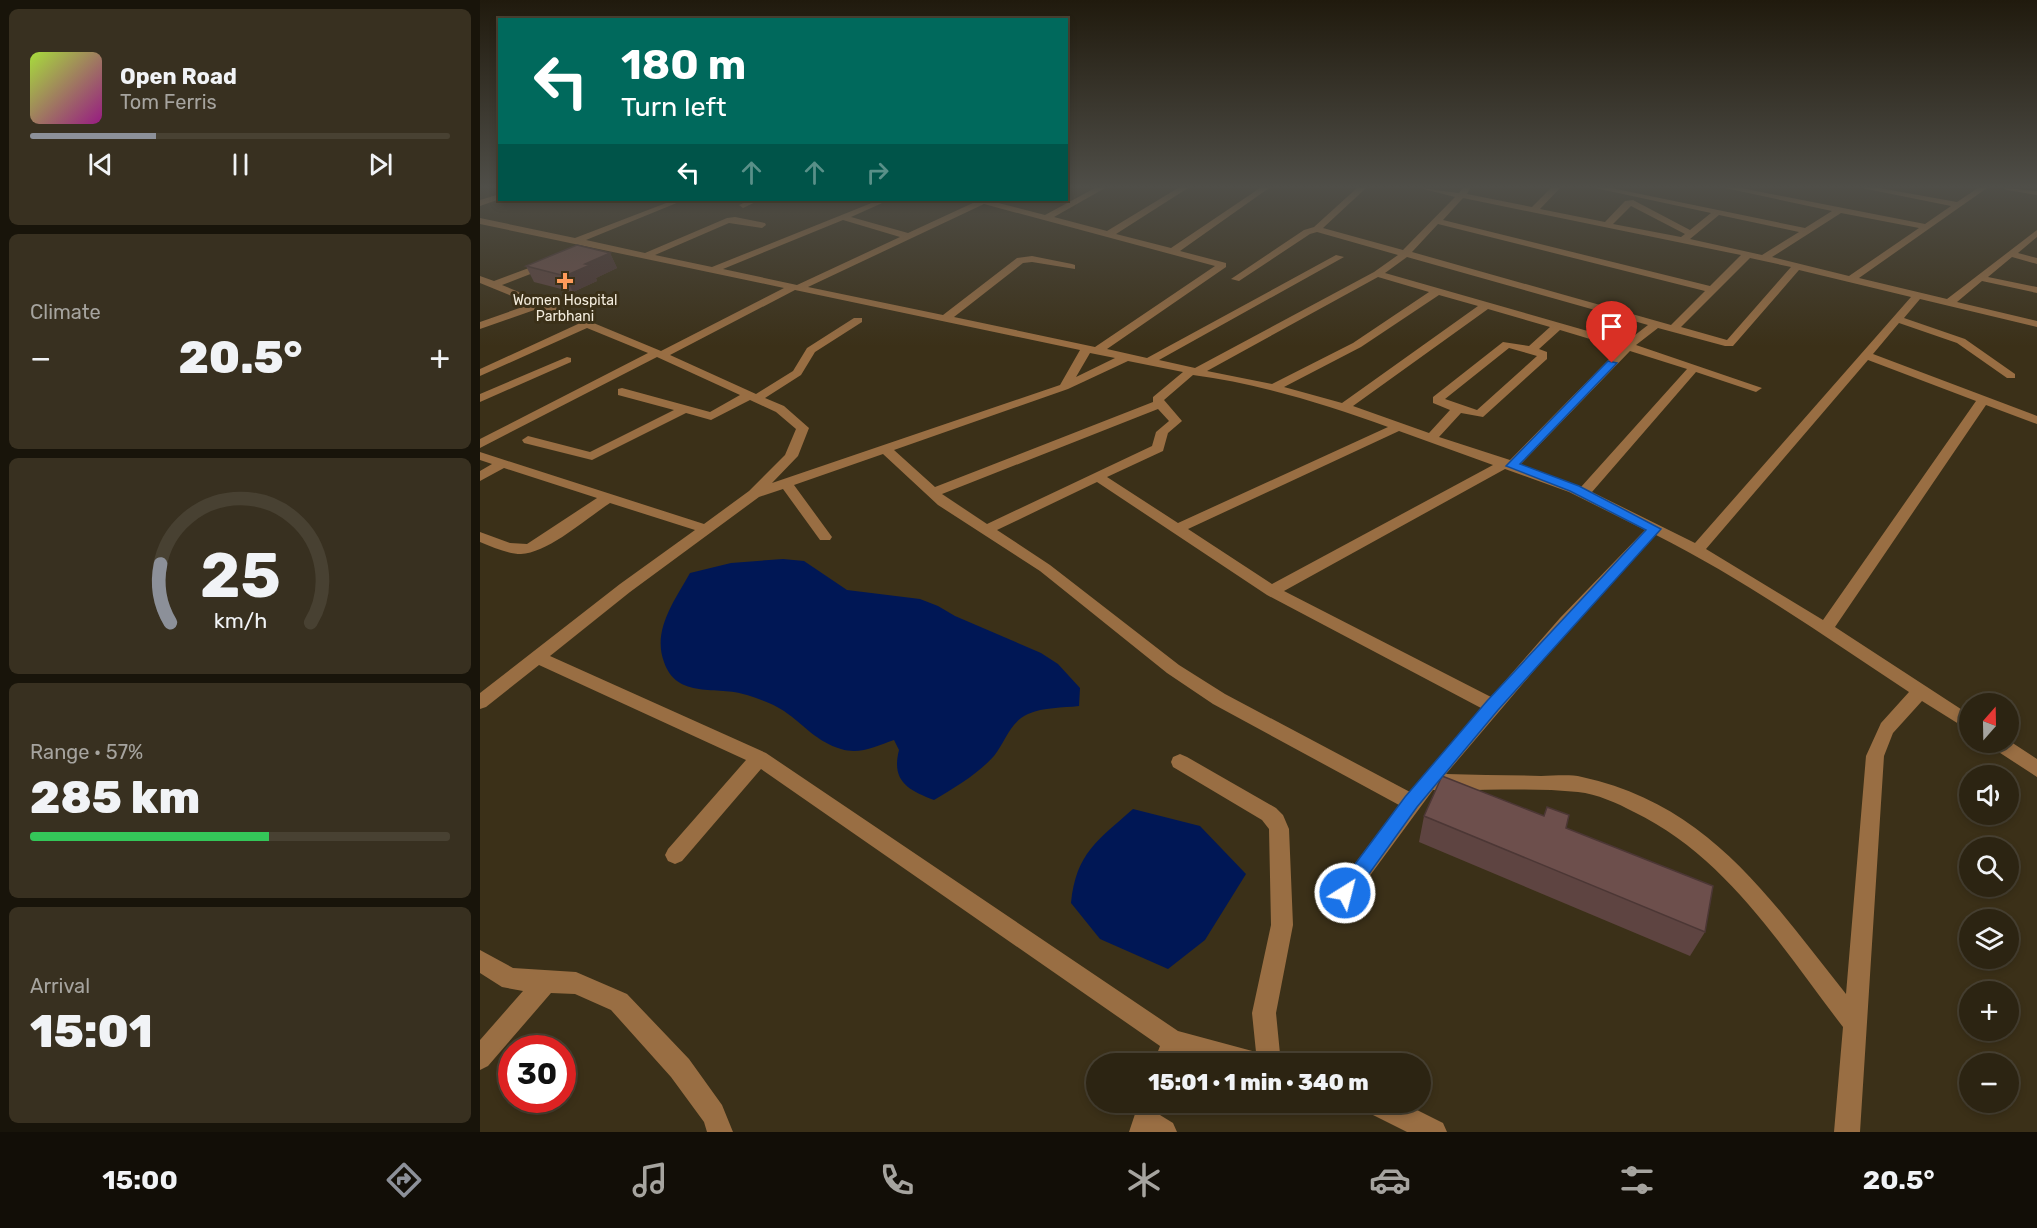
<!DOCTYPE html>
<meta charset="utf-8">
<style>
:root{--surface:#2c2412;--page:#383020;--text:#f1f3f6;--muted:#a6a49f;--line:#484132;--accent:#8c9099}
body{margin:0;font-family:Rubik,sans-serif;background:var(--page);color:var(--text);height:100vh;display:flex;flex-direction:column;font-size:22px;white-space:nowrap}
*{box-sizing:border-box;margin:0}
p{font-size:20px;color:var(--muted)}
.icon{flex:none;width:33px;height:33px;fill:none;stroke:currentColor;stroke-width:2;stroke-linecap:round;stroke-linejoin:round}
.map{position:relative;flex:1;overflow:hidden}
.details{display:flex;flex-direction:column;gap:9px;padding:9px;background:#18140a;width:480px}
.details>*{flex:none}
.guide{position:absolute;left:18px;top:18px;width:570px;height:183px;border-radius:0px;box-shadow:0 3px 9px #0003,0 0 0 2px var(--line);background:#00695c;color:#fff;overflow:hidden}
.needle{width:39px;rotate:20deg}
.buttons{position:absolute;left:1479px;top:693px;display:grid;gap:12px}
.buttons a{display:grid;place-items:center;width:60px;height:60px;border-radius:50%;background:var(--surface);box-shadow:0 3px 9px #0003,0 0 0 2px var(--line);font-size:30px}
.speed{position:absolute;left:18px;top:1035px;display:flex;gap:12px;font-size:30px;font-weight:700;text-align:center}
.speed>*{display:grid;place-content:center;width:78px;height:78px;border-radius:50%;background:var(--surface);box-shadow:0 3px 9px #0003,0 0 0 2px var(--line);line-height:1}
.speed .limit{border:9px solid #d22;background:#fff;color:#111}
.pin{position:absolute;display:grid;place-items:center;width:51px;height:51px;color:#fff;margin:-62px -26px;border-radius:50% 50% 50% 0;rotate:-45deg;box-shadow:0 0 6px #0007}
.pin .icon{rotate:45deg}
.me{position:absolute;width:66px;margin:-33px;rotate:36deg;stroke-linejoin:round;filter:drop-shadow(0 0 4px #0008)}
.turn{display:flex;align-items:center;gap:21px;height:126px;padding:0 24px;font-size:27px}
.turn .icon{width:78px;height:78px;stroke-width:2.5}
.turn b{display:block;font-size:42px;line-height:51px}
.lanes{display:flex;align-items:center;height:57px;padding:0 24px;background:#0003;justify-content:center;gap:30px;direction:ltr}
.lanes .off{opacity:.35}
.big{font-size:45px;font-weight:800;line-height:1.1}
.details .widget{flex:1;display:flex;flex-direction:column;justify-content:center;gap:9px;min-width:0;padding:0 21px;border-radius:9px;background:var(--page)}
.details .dial{align-items:center;gap:0}
.dial svg{height:156px;overflow:visible;fill:none;stroke:var(--line);stroke-width:7;stroke-linecap:round;text-anchor:middle}
.dial text{fill:var(--text);stroke:none}
.song{display:flex;align-items:center;gap:18px}
.cover{width:72px;height:72px;border-radius:9px;background:linear-gradient(135deg,hsl(80 70% 55%),hsl(310 70% 35%))}
.played{height:6px;border-radius:3px;background:linear-gradient(90deg,var(--accent) 30%,var(--line) 30%)}
.keys{display:flex;justify-content:space-around;direction:ltr}
.heat{display:flex;justify-content:space-between;align-items:center;font-size:33px;direction:ltr}
.charge{height:9px;border-radius:4px;background:linear-gradient(90deg,#34c759 57%,var(--line) 0)}
.trip{position:absolute;left:606px;top:1053px;width:345px;height:60px;border-radius:30px;background:var(--surface);box-shadow:0 3px 9px #0003,0 0 0 2px var(--line);font-weight:800;line-height:60px;text-align:center}
.dock{display:flex;height:96px;justify-content:space-around;align-items:center;background:#120e07;color:var(--muted)}
.dock .icon{width:42px;height:42px}
.dock .current{color:var(--accent)}
.dock b{font-size:27px;color:var(--text)}
main{display:flex;flex:1;min-height:0}
.map>svg:first-child{display:block}
.water{fill:#001755}
.lines{fill:none;stroke-linecap:round;stroke-linejoin:round}
.minor{fill:#996e43;fill-rule:evenodd}
.wall{fill:#5e4441}
.shaded-wall{fill:#4c3735}
.building{fill:#6d4f4c;stroke:#4c3735;stroke-width:1.5}
.route{fill:#1a73e8;stroke:#114b97;stroke-width:1.5}
.poi-dot{fill:#ff9b5a;stroke:#3b3018;stroke-width:2}
.labels{text-anchor:middle;dominant-baseline:central;stroke-width:6;stroke-linejoin:round;paint-order:stroke}
.far-poi-label{font-size:14px;fill:#f3ecdd;stroke:#3b3018}
</style>
<main>
<section class="details">
<div class="widget">
<div class="song"><i class="cover"></i><div><b>Open Road</b><p>Tom Ferris</p></div></div>
<div class="played"></div>
<div class="keys"><svg class="icon" aria-label="previous" viewBox="0 0 24 24"><path d="M18 5L8 12l10 7zM5 5v14"/></svg><svg class="icon" aria-label="pause" viewBox="0 0 24 24"><path d="M8 5v14M16 5v14"/></svg><svg class="icon" aria-label="next" viewBox="0 0 24 24"><path d="M6 5l10 7-10 7zM19 5v14"/></svg></div>
</div>
<div class="widget"><p>Climate</p>
<div class="heat"><a>−</a><b class="big">20.5°</b><a>+</a></div>
</div>
<div class="widget dial"><svg viewBox="0 0 100 80">
<path d="M14 69A42 42 0 1 1 86 69"/>
<path d="M14 69A42 42 0 0 1 9 39" stroke="#8c9099"/>
<text x="50" y="56" font-size="32" font-weight="700">25</text>
<text x="50" y="72" font-size="11">km/h</text>
</svg></div>
<div class="widget"><p>Range · 57%</p><b class="big">285 km</b><div class="charge"></div></div>
<div class="widget"><p>Arrival</p><b class="big">15:01</b></div>
</section>
<div class="map">
<svg width="1557" height="1132" viewBox="0 0 1557 1132">
<rect width="100%" height="100%" fill="#3b3018"/>
<path class="water" d="M303 559 324 561 367 590 440 599 458 606 475 616 561 653 578 664 600 688 599 706C582 708 564 707 548 714 530 722 525 742 514 756 498 774 474 788 454 800 428 790 411 781 419 750L414 740C396 746 380 755 361 749 337 742 324 725 304 711 293 704 279 699 267 695 237 685 197 700 184 662 172 630 195 600 210 573L251 563Z
M653 809 720 826 766 874 725 940 688 969 620 939 591 903C596 853 618 840 653 809Z"/>
<g class="lines">
<path class="minor" d="M615 188H625L574 217 627 231 698 188H708L636 234 691 248 780 188H789L700 251 746 263V267L627 349 667 358 856 255 864 257 679 360 715 368 894 272 918 255 837 232 830 234 759 281 751 279 824 230 834 227 877 188H886L843 228 923 250 975 197 940 188 979 193 983 188H990L987 194 1052 207 1071 188H1080L1060 209 1125 222 1145 201 1153 200 1210 230 1231 213 1115 188H1131L1325 228 1352 211 1245 188H1261L1445 224 1471 206 1382 188H1399L1477 202 1498 188H1507L1379 278 1467 299 1557 230V237L1538 253 1557 258V264L1532 257 1508 277 1557 287V293L1502 281 1477 302 1557 321V327L1440 299 1424 318 1485 339 1535 374V378H1527L1477 343 1419 323 1393 354 1557 416V424L1506 405 1355 627 1490 715V731L1442 701 1413 733 1404 756 1380 1132H1354L1363 1027C1302 948 1247 857 1154 812 1137 803 1117 794 1098 792 1052 787 1000 791 953 790L872 900 865 903 858 900 855 893 858 886 919 805 733 704 687 673 560 571 458 505 403 454 314 485 352 537 350 540H340L303 489 279 497 150 592 70 656 286 753 698 1031 776 1052 772 1013 791 925 789 829 782 820 693 767 691 762 693 757 700 754 707 757 796 808 803 815 809 829 813 925 796 1013 801 1064H731L700 1055 697 1064H673L680 1046 281 769 202 861 195 864 188 861 185 855 188 849 266 760 59 665 6 707 0 709V693L140 584 215 530 130 503C107 518 68 553 41 554 27 554 13 547 0 542V532L30 543 47 544 117 498 24 468 0 481V471L12 464 0 460V452L224 524 269 491 305 455 316 429 296 412 270 400 231 420 206 413 112 460 44 443 42 440 48 436 110 452 194 410 138 395V389L142 388 230 412 260 395 177 357 0 448V439L168 353 107 328 0 376V369L98 324 60 308 0 329V322L51 304 0 283V276L14 281 65 262H71V266L22 285 181 351 304 288 0 224V218L95 238 194 200H204L106 240 165 253 247 218 255 217 285 223 286 225 282 228 249 223 175 255 232 267 399 200H409L371 217 428 233 495 202 494 200H507L565 215ZM983 198 1246 252 1261 255 1230 286 963 220ZM504 204 735 266 615 347 474 317 543 263 552 262 595 269V265L592 264 552 256 537 258 463 315 328 287ZM1151 206 1205 234 1201 237 1133 224ZM1361 213 1439 228 1369 276 1292 257ZM1239 215 1319 232 1282 255 1210 239ZM363 220 420 237 317 285 243 269ZM958 224 1225 291 1191 325 932 252ZM927 257 1168 325 1146 342 905 273ZM1270 258 1311 267 1247 340 1201 327ZM1319 270 1431 297 1215 543 1112 492 1216 372 1276 392 1282 388 1156 345 1178 328 1245 346H1253ZM898 277 949 292 873 343 792 384 727 371ZM315 290 600 350 580 385 292 483 318 456 329 428 304 406 285 398 321 375 335 352 382 322V318H374L327 348 313 371 276 394 190 355ZM959 295 998 306 862 403 804 387 881 347ZM1008 309 1070 327 1049 346 1023 342 953 397V403L970 410 949 433 873 406ZM1080 330 1140 348 1030 460 959 437 981 413 1003 417 1067 359V352L1059 349ZM1029 348 1057 356 997 410 965 399ZM1150 351 1207 369 1101 487 1040 465ZM610 353 635 358 596 377ZM1388 360 1496 401 1343 620 1226 549ZM648 361 703 372 673 397V402L455 487 414 450 588 389ZM713 375C780 384 845 404 908 427L698 523 627 477 683 451 688 433 702 421 684 400ZM678 409 689 421 676 432 672 446 507 524 462 494ZM919 431 1013 465 792 584 708 529ZM1025 469 1089 492 1165 530 1080 618 1011 697 804 591ZM617 482 787 595 1001 708 930 792 745 694 699 665 570 565 517 530ZM1176 535C1265 580 1346 637 1429 692L1401 723 1386 756 1366 994C1290 899 1230 805 1102 777 1089 774 1074 776 1061 776 1029 775 998 775 966 774L1092 626Z
M1523 188 1557 191V195L1527 190Z
M20 194V199L0 206V200Z
M270 200H280L263 208 259 205Z
M87 357 91 358V362L0 402V394Z
M1528 740 1557 759V777L1511 747 1508 742H1528Z
M0 950 33 968 96 972 147 994 209 1059 242 1105 253 1132H227L224 1122 191 1077 131 1010 95 994 71 993 8 1066 0 1070V1040L43 991 22 987 0 973Z
M659 1102H684L680 1115 693 1123 697 1132H649Z
M882 1102H921L963 1123 967 1132H927L885 1111Z"/>
</g>
<path class="wall" d="M130 253 137 268 116 278 117 281 93 292 54 282 46 266Z
M944 816 1086 828 1225 932 1210 956 939 842Z"/>
<path class="shaded-wall" d="M130 253 137 268 116 278 117 281 93 292 85 276 105 264Z"/>
<path class="building" d="M97 245 130 253 105 264 110 265 85 276 46 266Z
M962 776 1064 816 1067 807 1089 815 1086 828 1233 886 1225 932 944 816Z"/>
<linearGradient id="sky" x2="0" y2="1"><stop stop-color="#201a0d"/><stop offset="0.54" stop-color="#4f4e48"/><stop offset="1" stop-color="#4f4e48" stop-opacity="0"/></linearGradient>
<rect width="1557" height="346" fill="url(#sky)"/>
<path class="route" d="M1128 361 1137 363 1040 464 1099 486 1181 529 1018 710 937 807 871 899 865 902 858 899 855 893 858 887 925 797 1007 701 1166 530 1090 491 1026 466Z"/>
<path class="poi-dot" d="M82 272h6v6h6v6h-6v6h-6v-6h-6v-6h6z"/>
<g class="labels">
<g class="far-poi-label">
<text x="85" y="300">Women Hospital<tspan x="85" dy="16">Parbhani</tspan></text>
</g>
</g>
</svg>
<div class="buttons">
<a><svg class="needle" viewBox="-14 -14 28 28"><path d="M0-13l5 13h-10z" fill="#e53935"/><path d="M0 13l5-13h-10z" fill="#a6a49f"/></svg></a>
<a><svg class="icon" aria-label="sound" viewBox="0 0 24 24"><path d="M4 9h4l5-4v14l-5-4H4zM17 9q2 3 0 6"/></svg></a>
<a><svg class="icon" aria-label="search" viewBox="0 0 24 24"><circle cx="10" cy="10" r="6"/><path d="M15 15l6 6"/></svg></a>
<a><svg class="icon" aria-label="layers" viewBox="0 0 24 24"><path d="M12 4l9 5-9 5-9-5zM3 14l9 5 9-5"/></svg></a>
<a>+</a>
<a>−</a>
</div>
<div class="speed"><div class="limit">30</div></div>
<div class="pin" style="left:1132px;top:363px;background:#d93025"><svg class="icon" aria-label="arrive" viewBox="0 0 24 24"><path d="M6 21V4h12l-3 4 3 4H6"/></svg></div>
<svg class="me" style="left:865px;top:893px" viewBox="-20 -20 40 40"><circle r="17" fill="#1a73e8" stroke="#fff" stroke-width="3"/><path d="M0-11L8 9 0 5-8 9z" fill="#fff"/></svg>
<div class="trip">15:01 · 1 min · 340 m</div>
<div class="guide">
<div class="turn"><svg class="icon" aria-label="left" viewBox="0 0 24 24"><path d="M17 20v-9H6M10 6l-5 5 5 5"/></svg><div><b>180 m</b>Turn left</div></div>
<div class="lanes"><svg class="icon" aria-label="left" viewBox="0 0 24 24"><path d="M17 20v-9H6M10 6l-5 5 5 5"/></svg><svg class="icon off" aria-label="ahead" viewBox="0 0 24 24"><path d="M12 20V5M6 11l6-6 6 6"/></svg><svg class="icon off" aria-label="ahead" viewBox="0 0 24 24"><path d="M12 20V5M6 11l6-6 6 6"/></svg><svg class="icon off" aria-label="right" viewBox="0 0 24 24"><path d="M7 20v-9h11M14 6l5 5-5 5"/></svg></div>
</div>
</div>
</main>
<nav class="dock">
<b>15:00</b>
<svg class="icon current" aria-label="directions" viewBox="0 0 24 24"><path d="M12 3l9 9-9 9-9-9zM9 14v-3h6M13 9l2 2-2 2"/></svg>
<svg class="icon" aria-label="music" viewBox="0 0 24 24"><path d="M9 18V5l10-2v13"/><circle cx="6" cy="18" r="3"/><circle cx="16" cy="16" r="3"/></svg>
<svg class="icon" aria-label="phone" viewBox="0 0 24 24"><path d="M5 4h4l2 5-3 2q2 4 5 5l2-3 5 2v4C11 20 4 13 5 4z"/></svg>
<svg class="icon" aria-label="climate" viewBox="0 0 24 24"><path d="M12 3v18M4 7l16 10M4 17L20 7"/></svg>
<svg class="icon" aria-label="car" viewBox="0 0 24 24"><path d="M5 17H2v-5l4-1 3-4h7l3 4 3 1v5h-3M9 17h6M6 11h13"/><circle cx="7" cy="17" r="2"/><circle cx="17" cy="17" r="2"/></svg>
<svg class="icon" aria-label="filters" viewBox="0 0 24 24"><path d="M4 7h16M4 17h16"/><circle cx="9" cy="7" r="2"/><circle cx="15" cy="17" r="2"/></svg>
<b>20.5°</b>
</nav>
